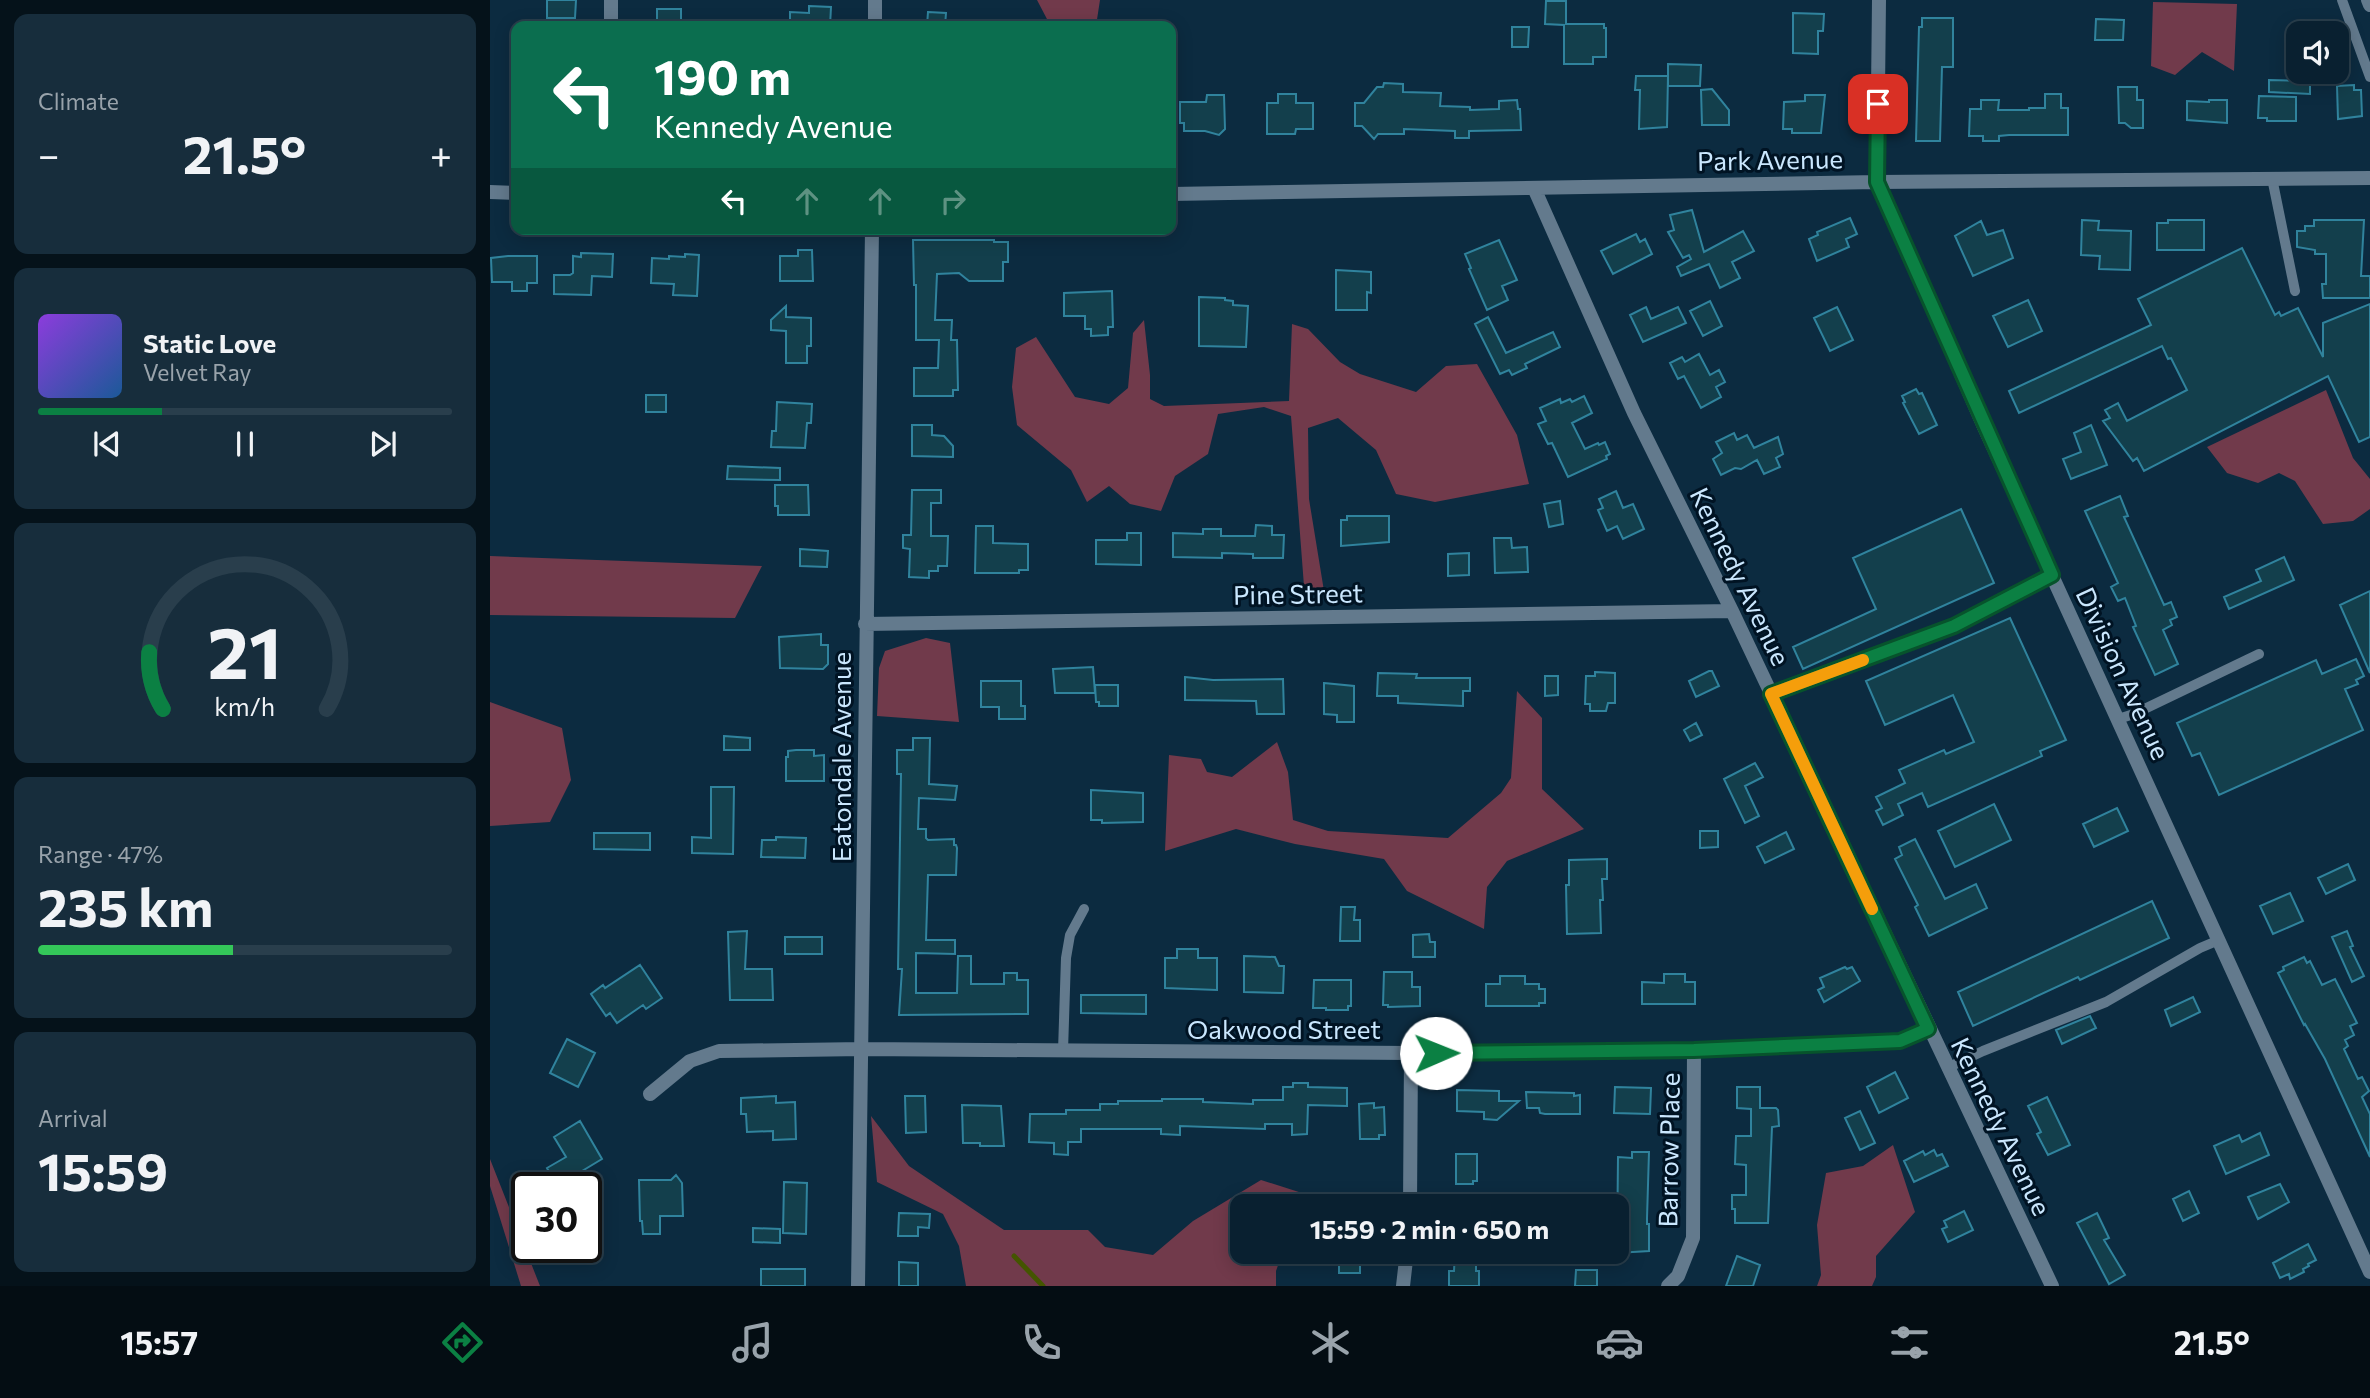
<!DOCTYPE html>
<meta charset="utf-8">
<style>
:root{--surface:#092030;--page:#172d3c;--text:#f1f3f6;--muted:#99a3ab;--line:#293e4c;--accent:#0b8043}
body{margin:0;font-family:Commissioner,sans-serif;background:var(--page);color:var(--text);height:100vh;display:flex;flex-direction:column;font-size:26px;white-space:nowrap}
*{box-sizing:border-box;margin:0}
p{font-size:23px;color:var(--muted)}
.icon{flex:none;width:38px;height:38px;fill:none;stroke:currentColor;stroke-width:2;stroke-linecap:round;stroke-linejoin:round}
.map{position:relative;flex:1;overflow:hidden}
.side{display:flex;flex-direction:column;gap:14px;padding:14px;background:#05121a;width:490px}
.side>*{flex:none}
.banner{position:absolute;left:21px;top:21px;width:665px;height:214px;border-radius:14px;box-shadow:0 4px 18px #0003,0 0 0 2px var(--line);background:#0b6e4f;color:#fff;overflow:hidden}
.fabs{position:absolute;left:1796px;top:21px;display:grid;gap:14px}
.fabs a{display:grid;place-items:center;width:63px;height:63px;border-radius:14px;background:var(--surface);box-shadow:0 4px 18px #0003,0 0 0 2px var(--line);font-size:35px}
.speed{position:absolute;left:21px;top:1172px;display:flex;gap:14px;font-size:35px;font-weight:700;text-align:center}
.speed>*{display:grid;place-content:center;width:91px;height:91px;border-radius:50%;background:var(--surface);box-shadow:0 4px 18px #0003,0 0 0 2px var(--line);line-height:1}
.speed .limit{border:4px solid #111;border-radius:10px;background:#fff;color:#111}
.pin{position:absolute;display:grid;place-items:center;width:60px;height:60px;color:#fff;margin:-30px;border-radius:14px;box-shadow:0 4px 10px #0006}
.me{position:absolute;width:77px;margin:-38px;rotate:89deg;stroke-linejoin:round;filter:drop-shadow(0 0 5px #0008)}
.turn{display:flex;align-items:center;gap:24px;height:147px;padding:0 28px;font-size:32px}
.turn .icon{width:91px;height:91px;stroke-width:2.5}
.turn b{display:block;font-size:49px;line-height:60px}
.lanes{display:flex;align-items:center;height:66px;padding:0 28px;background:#0003;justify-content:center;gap:35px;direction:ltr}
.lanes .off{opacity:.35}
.big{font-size:52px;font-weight:700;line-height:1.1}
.side .card{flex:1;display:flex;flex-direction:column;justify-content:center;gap:10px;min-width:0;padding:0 24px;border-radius:14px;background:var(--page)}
.side .dial{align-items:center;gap:0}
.dial svg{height:182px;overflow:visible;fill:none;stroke:var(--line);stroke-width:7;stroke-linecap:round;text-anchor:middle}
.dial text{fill:var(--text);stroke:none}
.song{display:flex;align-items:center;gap:21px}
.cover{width:84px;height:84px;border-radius:10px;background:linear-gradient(135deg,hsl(270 70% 55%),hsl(210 70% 35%))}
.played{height:7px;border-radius:4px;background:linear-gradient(90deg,var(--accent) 30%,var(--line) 30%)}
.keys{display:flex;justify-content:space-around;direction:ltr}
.heat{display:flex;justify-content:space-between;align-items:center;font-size:38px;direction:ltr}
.charge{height:10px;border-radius:5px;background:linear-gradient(90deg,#34c759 47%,var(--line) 0)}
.trip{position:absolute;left:740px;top:1194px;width:399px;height:70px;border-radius:14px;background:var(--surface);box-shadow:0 4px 18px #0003,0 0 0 2px var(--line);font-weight:700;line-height:70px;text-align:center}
.tabs{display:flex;height:112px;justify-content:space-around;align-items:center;background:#040d13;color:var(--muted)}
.tabs .icon{width:49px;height:49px}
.tabs .current{color:var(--accent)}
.tabs b{font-size:32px;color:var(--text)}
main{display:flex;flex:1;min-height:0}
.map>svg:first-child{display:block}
.green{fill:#713a4b}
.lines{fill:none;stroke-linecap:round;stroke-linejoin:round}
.stream{stroke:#450;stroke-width:5}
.building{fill:#133f4c;stroke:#30839d;stroke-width:2}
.service{stroke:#637a8d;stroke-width:10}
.minor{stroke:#637a8d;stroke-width:14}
.route-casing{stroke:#07532c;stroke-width:18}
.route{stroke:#0b8043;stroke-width:12}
.slow{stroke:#f59e0b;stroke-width:12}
.labels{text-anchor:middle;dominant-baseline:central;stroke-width:6;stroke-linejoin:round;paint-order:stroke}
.street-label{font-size:26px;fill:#cae7fe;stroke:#001323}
</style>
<main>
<section class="side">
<div class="card"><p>Climate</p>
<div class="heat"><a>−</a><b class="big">21.5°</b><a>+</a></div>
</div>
<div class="card">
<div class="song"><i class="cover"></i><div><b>Static Love</b><p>Velvet Ray</p></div></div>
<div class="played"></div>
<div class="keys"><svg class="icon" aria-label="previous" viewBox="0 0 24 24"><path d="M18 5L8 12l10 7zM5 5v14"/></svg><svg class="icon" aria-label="pause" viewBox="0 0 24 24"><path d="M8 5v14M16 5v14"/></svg><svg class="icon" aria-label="next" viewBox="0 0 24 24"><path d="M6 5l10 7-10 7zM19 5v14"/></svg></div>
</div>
<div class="card dial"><svg viewBox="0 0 100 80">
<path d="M14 69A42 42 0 1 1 86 69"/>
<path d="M14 69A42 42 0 0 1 8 44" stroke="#0b8043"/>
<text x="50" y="56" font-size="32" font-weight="700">21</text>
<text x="50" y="72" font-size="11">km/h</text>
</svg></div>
<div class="card"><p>Range · 47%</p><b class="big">235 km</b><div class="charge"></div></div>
<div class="card"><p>Arrival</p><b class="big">15:59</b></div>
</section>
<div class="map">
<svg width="1880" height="1286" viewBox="0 0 1880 1286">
<rect width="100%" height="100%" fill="#0c2b40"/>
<path class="green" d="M547 0H610L606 26H581L558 21Z
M1663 2 1747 4 1744 71 1712 52 1685 75 1661 66Z
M654 320 660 375V399L674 406 799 401 802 324 818 329 850 362 870 374 926 392 956 366 987 364 1027 435 1039 484 945 502 906 494 886 450 848 418 818 428 819 499 834 591 814 586 801 416 774 407 728 414 718 454 685 476 671 511 640 504 619 486 597 502 581 470 527 425 522 387 526 348 546 337 585 397 619 404 638 388 643 333Z
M1836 390 1863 458 1880 479V509L1863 521 1833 524 1805 481 1789 473 1768 483 1737 473 1717 447Z
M0 556 272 566 245 618 0 615Z
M436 638 460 643 469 722 387 716 389 668 395 651Z
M1027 691 1052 718V789L1094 829 1017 861 997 887 994 929 917 891 894 859 805 844 746 829 675 851 679 755 711 759 717 772 742 777 787 742 798 772 803 820 838 831 958 838 1011 793 1021 778Z
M0 702 72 728 81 780 60 822 0 826Z
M381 1116 419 1166 514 1230H598L615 1247 663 1255 703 1221 771 1180 812 1193 815 1206H752V1251H793L786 1271V1286H476L469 1246 453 1214 387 1182Z
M1403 1145 1425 1212 1386 1256V1277L1382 1286H1327L1331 1275 1327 1225 1336 1173 1373 1166Z
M0 1159 50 1286H31L0 1186Z"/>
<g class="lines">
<path class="stream" d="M524 1256 553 1286"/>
</g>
<path class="building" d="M57 0H86L85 18H57Z
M1056 1H1076V24H1114V28H1116V57H1103V64H1074V25L1055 24Z
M319 6 341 7 340 26H300V12L319 13Z
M167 9H191V26H167Z
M438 12 456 13 455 26H437Z
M1303 13 1334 14 1333 31H1328V54L1303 53Z
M1432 18H1463V67H1452L1450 141H1426L1429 27H1432Z
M1606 19 1634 20 1633 40H1605Z
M1022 27H1039L1038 47H1022Z
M1178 64 1211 65 1210 86H1178Z
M1146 76H1178L1177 127 1149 129 1150 90H1145Z
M1779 80 1820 81V94L1779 92Z
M894 83 913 84V92L951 93 950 106 980 107V110L1009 109V101L1027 100 1028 109H1030L1031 130 979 131V138H965V131L914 129V134H888L884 139 872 126H865V103H874L887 87H893Z
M1864 85V90H1871L1872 116 1848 119 1847 86Z
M1628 87H1647V100H1653V128H1641L1635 123H1629Z
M1222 89 1239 110V125H1212L1211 90Z
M788 94H806V103H823V129H806L805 134H777V103H788Z
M1555 94H1571V108H1578V135H1519L1509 136V141H1493V136H1479L1480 109H1491V100H1509L1508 110H1539V108H1555Z
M717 95H734L735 129 729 135 715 131H694V123H690V102H716Z
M1315 95H1335L1331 133H1302V129H1293L1294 102 1315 101Z
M1769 96 1806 97V121H1777V118H1768Z
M1719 100H1737V123L1697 120V101L1719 102Z
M1202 210 1214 252 1253 231 1264 251 1242 262 1250 278 1230 288 1219 264 1191 276 1187 267 1201 259 1199 255 1193 258 1178 232 1184 230 1180 215Z
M1360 218 1367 234 1356 239 1359 247 1327 261 1319 239 1328 235 1327 232Z
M1592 220 1609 221 1608 230 1641 231 1640 270 1609 269 1610 256 1591 255Z
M1678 220H1714V250H1667V223H1678Z
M1824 220H1874L1871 276H1880V298H1833L1832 284H1836V254H1825V250L1807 247V231H1815V226H1824Z
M1491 221 1497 235 1513 230 1523 258 1483 276 1465 236Z
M1146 234 1150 242 1155 239 1162 254 1123 274 1111 251Z
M423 240H504V242H518V262H513V281H479L469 273 447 274 445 320H462L461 340H467L468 390H463V396H424V368H448L449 340H426V285H424Z
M1009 240 1027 280 1012 286 1018 300 997 310 979 269 981 268 975 254Z
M1752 248 1785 315 1789 312 1791 316 1808 308 1833 357V323L1880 304V437L1869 442 1838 376 1654 471 1647 458 1643 461 1613 421 1620 418 1615 410 1628 403 1637 421 1697 390 1681 358 1678 359 1672 346 1529 413 1519 391 1661 325 1648 299Z
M308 250H322L323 281H290V256H308Z
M91 253 123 254 122 277 102 276 101 295 64 294V275H80L83 273V256L91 257Z
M195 254 209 255 207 296 183 295 184 284 161 283 162 258 179 259V256L195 257Z
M18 256H47V283H37V291H22V282H2L1 258Z
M846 270 881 272V293L877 292V310H846Z
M622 291 623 327H618V335L601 336V329H595V316H574V293Z
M709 297 735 298V300L743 301V305L758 306 756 347 709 346Z
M1538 300 1552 331 1518 347 1503 316Z
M1220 301 1232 326 1213 336 1200 311Z
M296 306V317L321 318V346H317V363H296V331L281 330V320Z
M1156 307 1161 319 1188 307 1196 323 1153 342 1140 315Z
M1347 307 1363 340 1340 351 1324 318Z
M998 317 1016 353 1063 332 1070 347 1035 364 1037 368 1022 375 1019 370 1010 374 985 324Z
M1209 354 1220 375 1229 370 1235 382 1226 387 1231 397 1211 408 1194 376 1188 379 1180 363 1192 357 1195 362Z
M1426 389 1429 394 1432 393 1447 425 1429 434 1413 403 1415 402 1412 396Z
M156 395H176V412H156Z
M1094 396 1102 413 1082 423 1095 449 1108 443 1109 445 1115 442 1120 454 1116 456 1117 459 1078 477 1062 443 1058 444 1048 424 1056 421 1050 408 1070 399 1071 403 1080 399 1082 402Z
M287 402 322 404 321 423H317L315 448 281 447 282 431H286Z
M422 425H442V435L454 436 463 446V457L422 456Z
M1601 425 1617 465 1581 479 1573 459 1591 452 1584 433Z
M1244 433 1247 440 1257 435 1264 448 1288 437 1293 454 1286 458 1290 467 1274 474 1267 460 1251 469 1245 468 1231 475 1223 459 1232 453 1226 442Z
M238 466 290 468V480L237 479Z
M285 485H318L319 515H288V506H285Z
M422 490H451V503H441V536H458L457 566H448V571H439V578L419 577 420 549 413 548V535H421Z
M1126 491 1133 508 1143 504 1154 529 1133 539 1127 526 1117 531 1108 510 1113 508 1109 499Z
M1630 496 1638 516 1634 517 1674 605 1681 602 1687 617 1680 620 1682 625 1673 630 1688 664 1665 675 1643 627 1646 626 1635 598 1628 601 1621 587 1628 583 1595 511Z
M1070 501 1073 524 1059 527 1054 504Z
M1471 509 1504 583 1313 669 1303 647 1386 609 1363 558Z
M857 516H899V542L851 546V520H857Z
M766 525 782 526V535H794L793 558H763V554L732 553V558L683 557V533L713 534V529H731V536H765Z
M486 526H503V543L538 544V570H529V573H485Z
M637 533H651V565L606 564V540H637Z
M1004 538H1021L1022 548 1037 547 1038 572 1005 573Z
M310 549 338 551 337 567 310 566Z
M979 553V575L958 576V554Z
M1794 557 1804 580 1739 609 1734 597 1771 581 1766 570Z
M1880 591V673L1850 605Z
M1520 618 1576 740 1550 751 1552 756 1438 807 1432 793 1408 804 1413 815 1393 825 1386 811 1392 808 1386 797 1415 783 1409 770 1454 750 1456 754 1484 742 1463 695 1395 725 1376 681Z
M331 634V645H338V664L333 669 290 668 289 637Z
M1866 659 1874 676 1866 680 1868 684 1855 689 1873 730 1729 795 1710 753 1702 756 1687 723 1826 660 1832 674Z
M603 667 605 693H565L563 669Z
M1219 671H1222L1229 686 1206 697 1199 681Z
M1105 672 1125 673V703H1118L1116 711H1100V704H1095L1096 676H1105Z
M888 673 927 674 926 678H980V691H973V706L908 703V696H887Z
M1055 676H1068V695L1055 696Z
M695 677 723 680 793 679 794 714H767L766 701 695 700Z
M491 681H531V706H535V719H509V707H491Z
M834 683 864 686V722H847V715L834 714Z
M605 685H628V706H609V702H606Z
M1206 723 1212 735 1200 741 1194 730Z
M234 736 260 738V750H234Z
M423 738H440L439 784 467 786 465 800 429 798 428 829H436V838L438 840 464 839V845H466L467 848 466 875H438L436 940H465V954L426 953V993H467L468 956H481V984H514V973H527V980H538V1014L409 1015 412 969H408L411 774H407V750H423Z
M306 750H324V756L334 755V781H296V757H298V751Z
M1265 763 1273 777 1255 786 1269 816 1255 823 1234 779Z
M221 787H244L243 854 202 853V837L221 838Z
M601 790 653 793V822L612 823V820H601Z
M1504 804 1521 840 1465 867 1448 831Z
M1627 808 1638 831 1604 847 1593 824Z
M1210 831H1228V847L1210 848Z
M1296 832 1304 849 1275 863 1267 847Z
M104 833H160V850L104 849Z
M286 837 316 838 315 858 271 857 272 840H286Z
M1425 839 1455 899 1486 884 1497 908 1439 936 1425 907 1428 905 1405 859 1412 855 1409 847Z
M1117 859V879H1112L1113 900H1110L1111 933 1077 934 1076 885H1079V860Z
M1858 864 1865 880 1836 894 1828 878Z
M1800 893 1813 921 1783 934 1770 906Z
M1662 901 1679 938 1590 980 1588 977 1483 1026 1468 992Z
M851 907H865L864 920H870V941H850Z
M257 931 255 969H282L283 1000H240L238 932Z
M1857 931 1863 946 1860 947 1874 976 1862 982 1842 937Z
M939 934 940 942H945V957H923V935Z
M295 937H332V954H295Z
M687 949H708V958H727V990L675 988V958H687Z
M754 956 785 957 789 966H794L793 993 754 992Z
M1814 957 1817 963 1820 961 1832 985 1845 979 1867 1023 1860 1026 1864 1035 1855 1040 1858 1046 1854 1049 1868 1079 1872 1077 1879 1091 1872 1097 1880 1114V1157L1835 1059 1815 1024 1814 1025 1788 973 1794 970 1793 967Z
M150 965 172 998 156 1009 153 1005 127 1023 120 1013 116 1016 101 994 113 985 115 988Z
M1355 967 1357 969 1362 967 1370 981 1334 1002 1328 990 1334 987 1330 978Z
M894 972H922V987H930V1006L898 1007V1005H893Z
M1174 974H1195V982H1205V1004H1152V982L1174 983Z
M1010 976H1035V984H1049V989H1055V1003H1049V1006H996V984H1010Z
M824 980H861V1006H858V1010H836V1008H823Z
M591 995H656V1014L591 1013Z
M1703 997 1710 1012 1681 1026 1675 1010Z
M1600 1016 1606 1028 1572 1044 1566 1030Z
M77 1039 105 1053 88 1087 60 1073Z
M1405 1072 1418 1098 1389 1113 1377 1087Z
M803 1083H818V1087L857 1088V1106L818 1105 817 1134 802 1135V1124H775V1129L690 1126V1135L671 1134V1129H591V1142H578V1155L564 1154V1143L539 1142 540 1114H576V1110H610V1104H628V1101H672V1099H713V1102L763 1104V1100H793V1087H803Z
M1125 1087 1161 1088 1160 1114 1124 1113Z
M1247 1087H1270V1108H1286L1288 1110 1289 1126 1282 1127 1278 1223H1245V1209H1242V1195H1256V1165L1245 1164 1246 1136H1261V1109L1247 1108Z
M967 1090 1009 1091V1101H1029L1007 1120 994 1119V1112L967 1111Z
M1036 1092 1084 1093V1096L1090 1095V1114H1055L1050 1113 1049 1108H1037Z
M286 1096V1103L305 1102 306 1139 283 1140V1131L257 1132 256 1114H251V1098Z
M415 1096H435L436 1132 416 1133Z
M1557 1097 1580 1145 1558 1155 1547 1134 1551 1132 1538 1106Z
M884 1103V1108L894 1107 895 1135H889V1139H870L869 1104Z
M472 1105 511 1106 514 1146H490V1143H473Z
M1370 1111 1385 1143 1370 1150 1355 1118Z
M90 1121 112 1159 67 1186 57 1168 76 1157 64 1137Z
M1770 1133 1779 1155 1736 1174 1724 1146 1749 1135 1752 1142Z
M1444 1150 1447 1156 1452 1154 1458 1166 1424 1182 1414 1161 1433 1151 1435 1155Z
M1142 1152H1159L1157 1218V1224H1159V1251L1127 1253 1128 1157 1142 1158Z
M966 1154H987V1181H983V1184H966Z
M186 1175 192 1183 193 1216H170V1234H153L152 1221H150L149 1180H181Z
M294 1182 317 1183 316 1234 293 1233Z
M1790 1184 1799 1202 1768 1219 1758 1197Z
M1699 1191 1709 1213 1693 1221 1683 1199Z
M1474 1211 1483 1230 1458 1242 1452 1229 1457 1227 1454 1221Z
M409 1213 440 1214 439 1228 428 1227V1236H408Z
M1607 1213 1619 1238 1614 1240 1635 1275 1619 1284 1587 1223Z
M263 1228 290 1229V1243L263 1242Z
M1818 1244 1826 1260 1818 1264 1819 1266 1813 1269 1814 1272 1800 1279 1799 1274 1790 1278 1783 1263Z
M849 1251H870V1273H849Z
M965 1251H986V1271H989V1286H959V1271H964Z
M1247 1256 1270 1265 1263 1286H1236Z
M409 1262 428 1263V1286H409Z
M271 1269H315V1286H271Z
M1086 1270H1107V1286H1085Z"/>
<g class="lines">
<path class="service" d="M1852 0 1880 77
M1782 178 1805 291
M1281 694 1464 626 1562 574
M1628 719 1644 714 1769 654
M573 1051 576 958 580 935 594 909
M1457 1068 1493 1051 1616 1002 1710 948 1729 940"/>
<path class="minor" d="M1389 0 1387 182 1495 429 1880 1272
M1878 0 1880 5
M121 26V0
M385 26V0
M1044 188 1144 413 1242 611 1562 1286
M0 192 26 193
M681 194 1387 182 1880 178
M375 624 1242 611
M160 1094 200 1061 229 1051 373 1049 921 1053 1204 1050 1411 1041 1438 1029
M920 1206 921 1053
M368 1286 382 229
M913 1286 917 1251
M1178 1286 1188 1276 1203 1238 1204 1050"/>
</g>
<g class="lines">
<g class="route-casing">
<path id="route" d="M946 1053 1204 1050 1410 1041 1438 1029 1281 694 1464 626 1562 575 1387 182 1388 104"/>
</g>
<use href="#route" class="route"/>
<path class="slow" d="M1373 660 1281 694 1382 909"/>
</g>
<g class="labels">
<g class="street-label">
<text transform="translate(1280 159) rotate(-1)">Park Avenue</text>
<text transform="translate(1251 576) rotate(64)">Kennedy Avenue</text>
<text transform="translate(808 593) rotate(-1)">Pine Street</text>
<text transform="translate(1634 673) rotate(65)">Division Avenue</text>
<text transform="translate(350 757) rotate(-90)">Eatondale Avenue</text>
<text x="794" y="1028">Oakwood Street</text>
<text transform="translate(1512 1126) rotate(64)">Kennedy Avenue</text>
<text transform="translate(1178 1150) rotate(-89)">Barrow Place</text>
</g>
</g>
</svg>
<div class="fabs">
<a><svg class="icon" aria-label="sound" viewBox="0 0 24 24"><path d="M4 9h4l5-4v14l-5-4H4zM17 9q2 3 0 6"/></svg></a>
</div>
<div class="speed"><div class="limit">30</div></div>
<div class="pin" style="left:1388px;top:104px;background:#d93025"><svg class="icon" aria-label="arrive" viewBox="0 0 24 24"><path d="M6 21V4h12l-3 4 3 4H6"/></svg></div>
<svg class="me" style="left:946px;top:1053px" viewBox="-20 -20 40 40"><circle r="19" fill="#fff"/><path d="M0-13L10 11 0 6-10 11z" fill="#0b8043"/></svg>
<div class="trip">15:59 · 2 min · 650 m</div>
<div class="banner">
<div class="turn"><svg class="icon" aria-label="left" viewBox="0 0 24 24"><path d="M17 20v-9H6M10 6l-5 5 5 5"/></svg><div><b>190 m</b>Kennedy Avenue</div></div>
<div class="lanes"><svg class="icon" aria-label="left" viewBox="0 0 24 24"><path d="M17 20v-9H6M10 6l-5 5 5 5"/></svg><svg class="icon off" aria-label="ahead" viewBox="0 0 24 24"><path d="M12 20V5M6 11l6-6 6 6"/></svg><svg class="icon off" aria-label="ahead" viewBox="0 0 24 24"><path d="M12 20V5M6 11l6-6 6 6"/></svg><svg class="icon off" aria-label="right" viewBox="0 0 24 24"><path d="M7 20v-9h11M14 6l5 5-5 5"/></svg></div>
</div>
</div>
</main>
<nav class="tabs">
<b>15:57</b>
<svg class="icon current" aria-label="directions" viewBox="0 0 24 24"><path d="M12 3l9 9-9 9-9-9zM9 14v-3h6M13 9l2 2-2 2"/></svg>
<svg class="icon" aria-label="music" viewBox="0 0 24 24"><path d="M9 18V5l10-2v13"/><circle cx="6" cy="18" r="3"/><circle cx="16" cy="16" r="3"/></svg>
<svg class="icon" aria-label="phone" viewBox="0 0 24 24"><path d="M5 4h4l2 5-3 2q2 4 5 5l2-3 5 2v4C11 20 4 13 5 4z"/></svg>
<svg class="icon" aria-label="climate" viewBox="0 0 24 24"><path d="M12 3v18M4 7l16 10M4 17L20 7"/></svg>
<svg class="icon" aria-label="car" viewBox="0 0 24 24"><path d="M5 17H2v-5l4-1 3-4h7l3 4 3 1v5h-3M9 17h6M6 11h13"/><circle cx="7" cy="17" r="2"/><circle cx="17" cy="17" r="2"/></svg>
<svg class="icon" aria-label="filters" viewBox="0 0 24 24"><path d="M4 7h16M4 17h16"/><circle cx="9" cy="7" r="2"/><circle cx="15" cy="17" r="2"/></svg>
<b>21.5°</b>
</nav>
